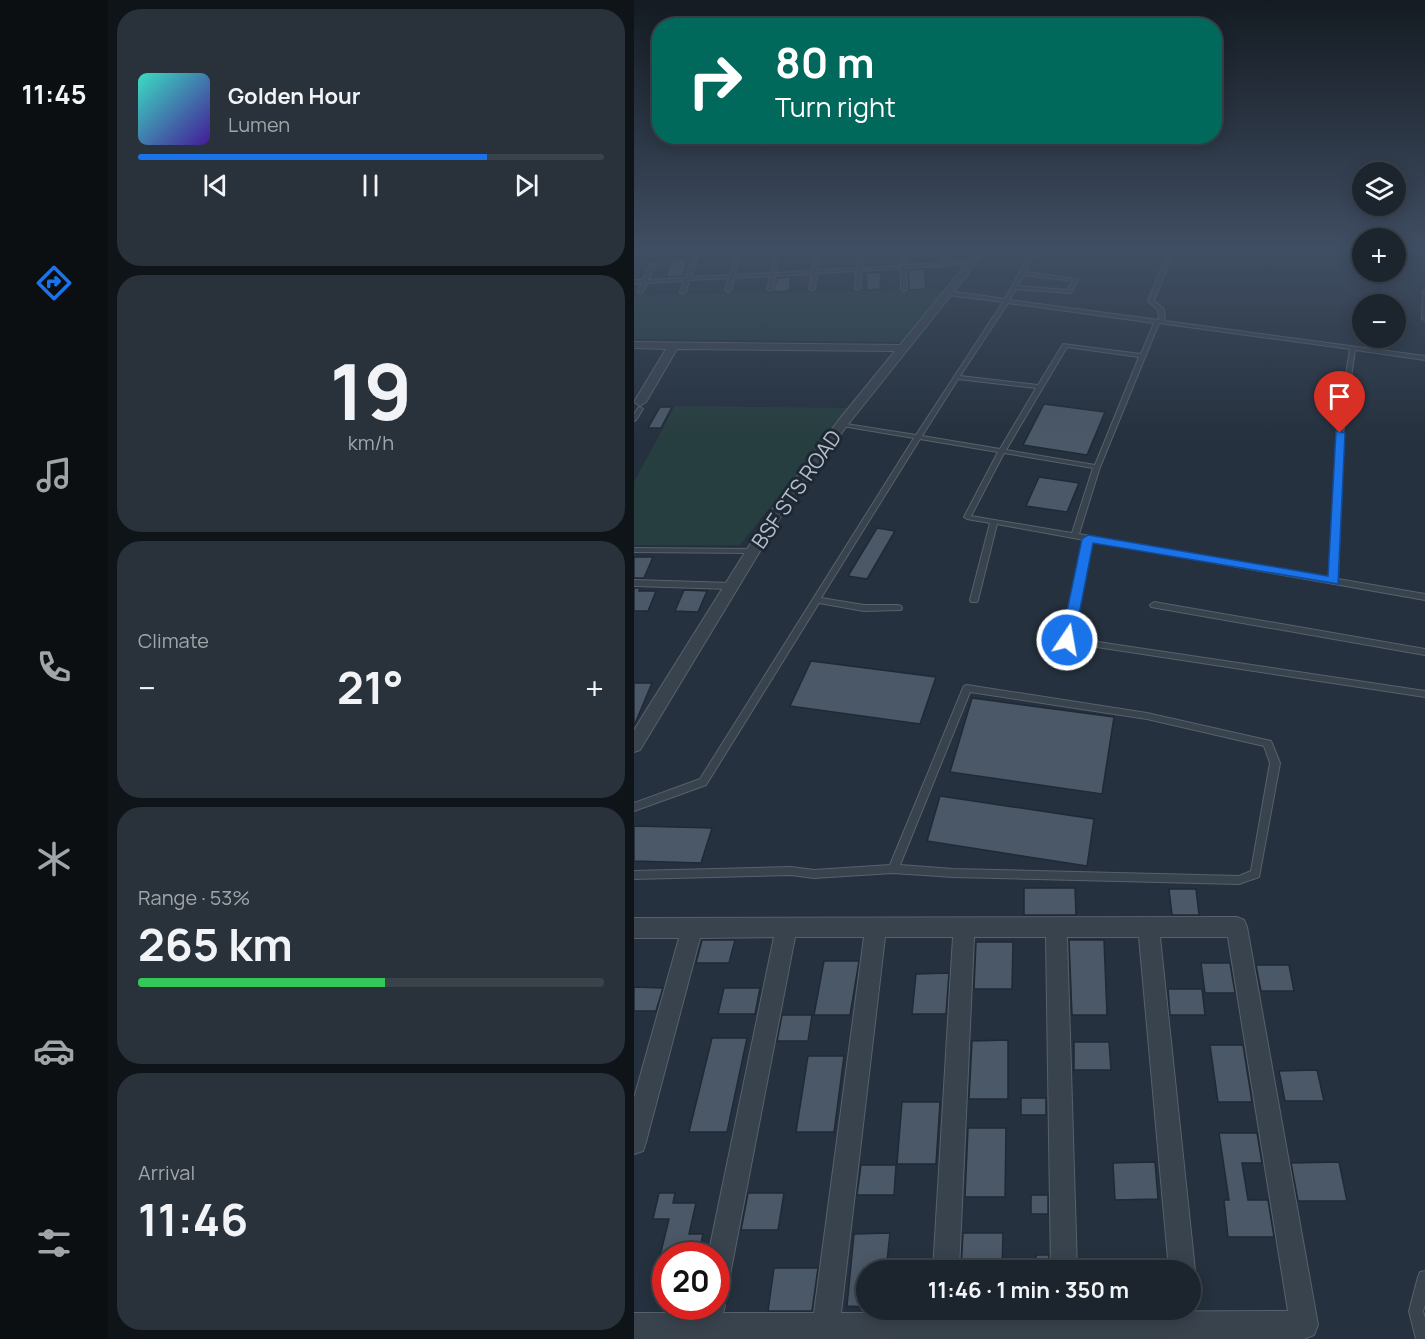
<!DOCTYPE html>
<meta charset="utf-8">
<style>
:root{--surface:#1c252e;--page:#29313a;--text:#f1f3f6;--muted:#a0a5aa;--line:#3a424a;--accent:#1a73e8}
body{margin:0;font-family:Manrope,sans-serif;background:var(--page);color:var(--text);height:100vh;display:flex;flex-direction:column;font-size:22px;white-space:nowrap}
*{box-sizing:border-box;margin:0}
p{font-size:20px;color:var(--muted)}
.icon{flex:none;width:33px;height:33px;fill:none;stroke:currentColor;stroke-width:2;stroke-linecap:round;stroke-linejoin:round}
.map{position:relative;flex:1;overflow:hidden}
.details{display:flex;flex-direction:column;gap:9px;padding:9px;background:#0f1419;width:526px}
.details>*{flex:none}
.hud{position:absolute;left:18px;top:18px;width:570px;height:126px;border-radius:24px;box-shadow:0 3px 15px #0003,0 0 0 2px var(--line);background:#00695c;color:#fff;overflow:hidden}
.buttons{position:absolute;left:718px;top:162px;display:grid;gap:12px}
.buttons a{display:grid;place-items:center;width:54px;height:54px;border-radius:50%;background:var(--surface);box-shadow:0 3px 15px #0003,0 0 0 2px var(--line);font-size:30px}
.speed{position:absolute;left:18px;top:1242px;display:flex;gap:12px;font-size:30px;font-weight:700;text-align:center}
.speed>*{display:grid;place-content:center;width:78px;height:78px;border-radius:50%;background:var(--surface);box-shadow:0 3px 15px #0003,0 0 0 2px var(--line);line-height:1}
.speed .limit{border:9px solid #d22;background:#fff;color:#111}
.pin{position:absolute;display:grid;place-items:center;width:51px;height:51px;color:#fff;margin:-62px -26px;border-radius:50% 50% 50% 0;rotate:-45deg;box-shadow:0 0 6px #0007}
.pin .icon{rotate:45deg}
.me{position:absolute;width:66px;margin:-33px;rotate:12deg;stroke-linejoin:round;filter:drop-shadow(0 0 4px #0008)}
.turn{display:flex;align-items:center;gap:21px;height:126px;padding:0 24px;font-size:27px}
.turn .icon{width:78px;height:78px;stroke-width:2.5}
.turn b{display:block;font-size:42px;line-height:51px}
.big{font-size:45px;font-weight:700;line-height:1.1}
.details .widget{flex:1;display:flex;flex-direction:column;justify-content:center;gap:9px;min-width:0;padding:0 21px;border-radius:24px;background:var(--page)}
.details .dial{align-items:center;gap:0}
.dial b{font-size:78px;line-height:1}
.song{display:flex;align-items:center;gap:18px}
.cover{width:72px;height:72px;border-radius:9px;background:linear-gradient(135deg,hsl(170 70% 55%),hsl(260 70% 35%))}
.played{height:6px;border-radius:3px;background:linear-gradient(90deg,var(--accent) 75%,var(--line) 75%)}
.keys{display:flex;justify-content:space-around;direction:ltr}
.heat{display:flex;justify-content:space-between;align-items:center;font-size:33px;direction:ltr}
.charge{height:9px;border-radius:4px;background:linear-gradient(90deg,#34c759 53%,var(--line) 0)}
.trip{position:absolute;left:222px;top:1260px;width:345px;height:60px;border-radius:30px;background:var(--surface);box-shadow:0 3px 15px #0003,0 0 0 2px var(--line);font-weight:700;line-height:60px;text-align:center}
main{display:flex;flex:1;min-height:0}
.dock{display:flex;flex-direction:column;width:108px;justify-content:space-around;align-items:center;background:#0b0f12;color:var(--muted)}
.dock .icon{width:42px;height:42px}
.dock .active{color:var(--accent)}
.dock b{font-size:27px;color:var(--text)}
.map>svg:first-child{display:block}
.green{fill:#273e40}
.building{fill:#4b5867;stroke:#202a36;stroke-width:1.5}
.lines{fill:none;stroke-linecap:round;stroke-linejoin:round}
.service-casing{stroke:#57616c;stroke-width:2}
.minor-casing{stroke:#57616c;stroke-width:2}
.service{fill:#39434e;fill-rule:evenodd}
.minor{fill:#39434e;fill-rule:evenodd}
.route{fill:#1a73e8;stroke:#114b97;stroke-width:1.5}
.labels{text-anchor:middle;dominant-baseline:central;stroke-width:6;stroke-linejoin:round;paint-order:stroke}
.street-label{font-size:21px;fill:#b5bec9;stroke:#1e2834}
</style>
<main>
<nav class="dock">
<b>11:45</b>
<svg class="icon active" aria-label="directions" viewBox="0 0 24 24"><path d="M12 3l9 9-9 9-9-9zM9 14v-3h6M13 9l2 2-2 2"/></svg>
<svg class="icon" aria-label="music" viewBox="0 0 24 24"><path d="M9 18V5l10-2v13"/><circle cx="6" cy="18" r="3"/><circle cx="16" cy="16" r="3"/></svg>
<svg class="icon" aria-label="phone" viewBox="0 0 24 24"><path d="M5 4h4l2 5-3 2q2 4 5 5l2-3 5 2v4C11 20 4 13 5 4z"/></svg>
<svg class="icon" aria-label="climate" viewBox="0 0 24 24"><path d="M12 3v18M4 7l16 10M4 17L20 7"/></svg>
<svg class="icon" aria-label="car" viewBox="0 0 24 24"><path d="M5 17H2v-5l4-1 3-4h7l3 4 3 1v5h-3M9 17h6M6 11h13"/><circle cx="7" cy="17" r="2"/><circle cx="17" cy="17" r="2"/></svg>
<svg class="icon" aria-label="filters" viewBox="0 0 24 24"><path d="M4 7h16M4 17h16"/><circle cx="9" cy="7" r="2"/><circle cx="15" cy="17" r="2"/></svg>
</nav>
<section class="details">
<div class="widget">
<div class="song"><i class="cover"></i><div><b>Golden Hour</b><p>Lumen</p></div></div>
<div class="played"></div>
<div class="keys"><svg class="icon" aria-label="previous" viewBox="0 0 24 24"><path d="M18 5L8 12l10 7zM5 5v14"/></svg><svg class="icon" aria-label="pause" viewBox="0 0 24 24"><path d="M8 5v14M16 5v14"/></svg><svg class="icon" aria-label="next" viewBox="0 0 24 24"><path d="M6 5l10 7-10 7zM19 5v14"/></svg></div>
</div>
<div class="widget dial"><b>19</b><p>km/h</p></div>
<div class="widget"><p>Climate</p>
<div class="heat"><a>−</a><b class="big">21°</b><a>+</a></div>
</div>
<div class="widget"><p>Range · 53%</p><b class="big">265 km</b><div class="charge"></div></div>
<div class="widget"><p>Arrival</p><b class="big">11:46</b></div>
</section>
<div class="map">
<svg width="791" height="1339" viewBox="0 0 791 1339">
<rect width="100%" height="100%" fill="#25313e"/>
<path class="green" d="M309 290 268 342 0 339V295Z
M41 406 216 408 106 545H0V482Z"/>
<path class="building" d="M38 259H54L49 276 32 277Z
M290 269 292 289 275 290 274 270Z
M247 272 246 289 233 290 232 273Z
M157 277 155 291 139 292 143 278Z
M410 404 471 412 453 455 389 445Z
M26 407H38L27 428H14Z
M405 477 445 483 433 512 392 506Z
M243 528 261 531 233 579 214 576Z
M0 557H19L10 578H0Z
M0 588H6L5 591H22L14 611H0Z
M50 590 73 591 64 612 41 611Z
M177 661 302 677 286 724 156 706Z
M0 683H18L0 726Z
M338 698 480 717 468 794 316 772Z
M306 796 460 819 453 866 293 841Z
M0 826 78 828 67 863 0 861Z
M390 888H441L442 915H390Z
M535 889H562L565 915H538Z
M68 940H101L95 963H62Z
M435 940H470L473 1015H438Z
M342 942H379L378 989H340Z
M190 961H225L216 1015H180Z
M567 963H596L601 993H571Z
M622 965H655L660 991H627Z
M315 973 312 1014H278L282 974Z
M0 987 29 988 22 1011H0Z
M90 988H126L121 1014H84Z
M534 989H568L571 1015H536Z
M148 1015H178L174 1041H143Z
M78 1038H113L93 1132H55Z
M374 1040V1099H335L338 1041Z
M440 1042H475L477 1070H440Z
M576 1045H609L618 1102H584Z
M174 1056H210L200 1132H162Z
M683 1070 690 1101H651L645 1071Z
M387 1098H412V1115H387Z
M268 1102H306L302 1164H263Z
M334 1128H372L371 1197H331Z
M585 1133H623L628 1163H608L614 1200H634L640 1237H594L590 1200H595Z
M521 1162 524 1199 481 1200 479 1163Z
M705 1162 713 1201H664L657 1163Z
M227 1165H262L260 1195H223Z
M25 1193H41L39 1203H62L55 1234H69L64 1256H26L35 1219H19Z
M114 1193H150L144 1230H107Z
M397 1195H414V1214H397Z
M256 1233 252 1270H232V1307L213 1306 220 1234Z
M329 1233H369L368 1270H327Z
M402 1255H415V1270H402Z
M140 1268H184L178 1311H134Z"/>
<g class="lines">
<g class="service-casing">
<path id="service" d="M141 250 145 251 141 273 178 271 182 250H186L183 270 223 268 224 250H228V268L267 266V250H271L272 265 308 263V250H312L313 263 339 262 341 263 339 264 272 268 273 289 270 291 267 289V268L227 271V288L224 290 221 288 222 271 183 273 181 289 178 291 175 289 178 274 141 276 139 289 136 291 133 289 136 276 100 278 97 290 94 292 91 290 95 278 55 280 52 292 49 294 46 292 50 281 13 283 9 292 6 294 3 292 8 283 0 284V280H9L17 264 19 263 21 264 14 280 51 278 59 257 61 256 63 257 57 277 96 275 101 258 103 257 105 258 101 275 137 273Z
M398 250H403L392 272 442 279 444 280 437 293 382 289 375 300 525 320 524 310 514 301 535 250H540L520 301 530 309 531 321 791 356V360L721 350 709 433 704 579 791 594V600L457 541 437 638 791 691V697L430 642 429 640 450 540 363 524 344 600 343 602H337L336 600 356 523 333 519 330 517 364 452 286 439 187 598 230 605H264L267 606 268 608 267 610 230 611 185 603 72 785 0 811V803L66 779 280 438 208 426 206 425V423L282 435 369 302 315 295 312 293 315 291 371 299ZM390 275 439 281 433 290 384 286ZM374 303 520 323 507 354 429 344 404 385 326 376ZM525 323 716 349 703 433 696 578 445 534 466 467ZM433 347 505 357 461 465 372 450ZM324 379 402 388 366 449 288 436ZM370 453 459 468 438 533 337 516Z
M450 250H457V251L455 252Z
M789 291H791V320L788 319Z
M6 407 9 409 2 420 0 421V414L4 408Z
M0 548 119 549 123 551 119 553 0 552Z
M0 580 98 583 102 586 98 589 0 586Z
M520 602 791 649V655L517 607 516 605Z
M333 685 513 713 637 741 646 763 625 877 605 884 319 877 259 873 180 878 157 875 0 879V871L157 867 180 870 256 865 329 688 330 686ZM336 692 513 719 630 746 636 763 617 871 605 876 319 869 266 865Z
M791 1271V1305L789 1311 791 1318V1339H782L775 1311 784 1277 786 1272Z"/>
</g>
<g class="minor-casing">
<path id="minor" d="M344 250H353L212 427 146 518 6 750 0 752V730L135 514 204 421 261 351 43 349 12 402 6 406 0 402 32 349 0 348V342L266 345Z
M603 917 610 920 613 927 684 1325 680 1335 670 1339H0V1313H62L63 1306H82V1295L87 1296 91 1306 89 1313H180L230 937H161L95 1280 91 1289 82 1293V1256H74L140 937 66 938 12 1142 9 1151 0 1154V1098L45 938H0V918ZM251 937H319L299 1270H325L340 937H412L417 1270H443L433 937H505L535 1270H556V1280L561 1270 526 937H594L654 1311 207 1313Z"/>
</g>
<use href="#service" class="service"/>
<use href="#minor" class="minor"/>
</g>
<linearGradient id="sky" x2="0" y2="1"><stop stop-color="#141b22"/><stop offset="0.57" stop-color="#404e63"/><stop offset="1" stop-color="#404e63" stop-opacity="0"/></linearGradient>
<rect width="791" height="438" fill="url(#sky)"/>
<path class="route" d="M702 431 711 433 704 584 459 543 440 640 438 644H429L427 640 448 539 454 535 694 576Z"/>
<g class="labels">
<g class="street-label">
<text transform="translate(162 489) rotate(-55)">BSF STS ROAD</text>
</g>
</g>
</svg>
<div class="buttons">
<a><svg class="icon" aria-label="layers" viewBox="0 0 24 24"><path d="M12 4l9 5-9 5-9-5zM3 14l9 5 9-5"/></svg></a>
<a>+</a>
<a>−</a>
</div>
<div class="speed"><div class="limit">20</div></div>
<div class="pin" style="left:706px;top:433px;background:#d93025"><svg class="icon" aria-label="arrive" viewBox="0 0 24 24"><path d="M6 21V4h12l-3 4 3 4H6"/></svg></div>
<svg class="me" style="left:433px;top:640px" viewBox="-20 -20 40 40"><circle r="17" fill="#1a73e8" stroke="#fff" stroke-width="3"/><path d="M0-11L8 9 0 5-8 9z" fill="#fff"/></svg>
<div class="trip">11:46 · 1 min · 350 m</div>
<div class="hud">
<div class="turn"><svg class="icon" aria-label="right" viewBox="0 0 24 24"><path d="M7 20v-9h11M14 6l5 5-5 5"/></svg><div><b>80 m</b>Turn right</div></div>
</div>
</div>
</main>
